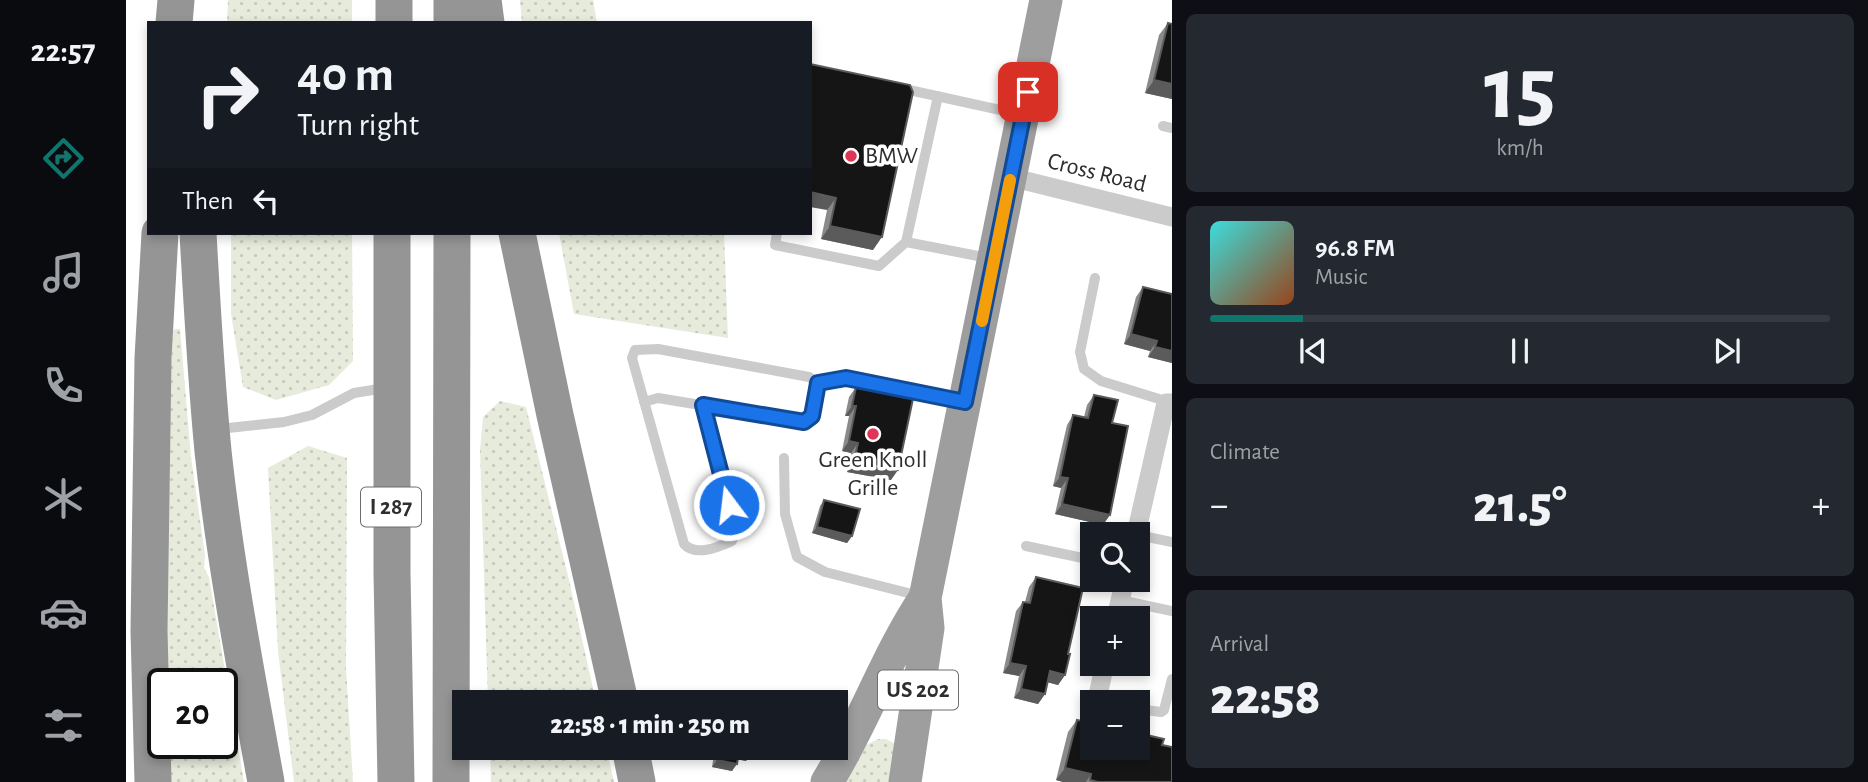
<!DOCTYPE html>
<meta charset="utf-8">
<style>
:root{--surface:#171b24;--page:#242831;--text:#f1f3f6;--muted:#9ea1a6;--line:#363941;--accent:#0f766e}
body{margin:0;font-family:"Alegreya Sans",sans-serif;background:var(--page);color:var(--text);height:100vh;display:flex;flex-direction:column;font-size:26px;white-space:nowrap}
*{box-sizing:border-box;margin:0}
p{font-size:23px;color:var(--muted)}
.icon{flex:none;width:38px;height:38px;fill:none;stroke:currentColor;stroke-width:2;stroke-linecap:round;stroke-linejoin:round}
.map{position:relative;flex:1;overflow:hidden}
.drawer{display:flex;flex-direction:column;gap:14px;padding:14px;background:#0d0f14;width:696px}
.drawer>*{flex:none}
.guide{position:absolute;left:21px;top:21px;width:665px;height:214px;border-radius:0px;box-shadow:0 4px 10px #0003;background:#171b24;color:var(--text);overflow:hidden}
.controls{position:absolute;left:954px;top:522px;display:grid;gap:14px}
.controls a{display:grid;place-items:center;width:70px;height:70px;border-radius:0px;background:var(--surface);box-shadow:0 4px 10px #0003;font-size:35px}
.speed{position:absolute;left:21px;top:668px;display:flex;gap:14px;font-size:35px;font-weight:700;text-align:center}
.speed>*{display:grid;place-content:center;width:91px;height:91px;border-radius:50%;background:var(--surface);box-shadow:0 4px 10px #0003;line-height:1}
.speed .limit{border:4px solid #111;border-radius:10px;background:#fff;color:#111}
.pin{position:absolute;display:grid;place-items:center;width:60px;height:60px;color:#fff;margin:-30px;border-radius:14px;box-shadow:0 4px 10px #0006}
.me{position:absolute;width:77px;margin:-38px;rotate:345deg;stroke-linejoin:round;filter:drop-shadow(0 0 5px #0008)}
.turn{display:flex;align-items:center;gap:24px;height:147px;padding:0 35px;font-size:32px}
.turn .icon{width:91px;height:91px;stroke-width:2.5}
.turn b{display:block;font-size:49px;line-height:60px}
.then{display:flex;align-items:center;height:66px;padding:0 35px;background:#0003;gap:14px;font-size:26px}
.big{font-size:52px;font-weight:800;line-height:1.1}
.drawer .widget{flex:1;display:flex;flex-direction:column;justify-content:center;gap:10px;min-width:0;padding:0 24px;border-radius:10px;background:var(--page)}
.drawer .dial{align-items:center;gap:0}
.dial b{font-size:91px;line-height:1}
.song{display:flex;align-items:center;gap:21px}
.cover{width:84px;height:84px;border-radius:10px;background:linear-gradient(135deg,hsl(180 70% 55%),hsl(20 70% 35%))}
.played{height:7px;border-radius:4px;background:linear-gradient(90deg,var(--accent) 15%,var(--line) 15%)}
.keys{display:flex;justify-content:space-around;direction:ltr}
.heat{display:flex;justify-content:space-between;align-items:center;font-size:38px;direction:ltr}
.trip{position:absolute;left:326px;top:690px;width:396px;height:70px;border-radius:0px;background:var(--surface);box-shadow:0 4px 10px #0003;font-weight:800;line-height:70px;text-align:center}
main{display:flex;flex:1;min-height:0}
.menu{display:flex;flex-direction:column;width:126px;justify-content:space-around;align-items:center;background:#090b0e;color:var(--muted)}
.menu .icon{width:49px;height:49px}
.menu .selected{color:var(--accent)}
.menu b{font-size:32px;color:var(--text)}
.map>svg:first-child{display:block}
.grass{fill:url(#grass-dots)}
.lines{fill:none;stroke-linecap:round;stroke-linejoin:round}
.service{stroke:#cbcbcb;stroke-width:10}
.minor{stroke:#cbcbcb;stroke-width:19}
.trunk{stroke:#9e9e9e;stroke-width:33}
.motorway{stroke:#959595;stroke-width:37}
.wall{fill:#8a8a8a}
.shaded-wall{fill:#5b5b5b}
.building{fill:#151515;stroke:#5b5b5b;stroke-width:2}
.route-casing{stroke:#114b97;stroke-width:18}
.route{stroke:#1a73e8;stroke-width:12}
.slow{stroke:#f59e0b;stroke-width:12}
.poi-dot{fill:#e13558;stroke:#fff;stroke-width:2.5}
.labels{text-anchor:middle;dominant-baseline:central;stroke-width:7;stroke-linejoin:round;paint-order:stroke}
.shield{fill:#fff;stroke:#6d6d6d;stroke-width:2}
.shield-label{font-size:23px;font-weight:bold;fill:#2e2e2e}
.poi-label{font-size:24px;fill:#2e2e2e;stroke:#fff;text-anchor:start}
.street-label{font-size:24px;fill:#2e2e2e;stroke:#fff}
</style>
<main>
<nav class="menu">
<b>22:57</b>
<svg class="icon selected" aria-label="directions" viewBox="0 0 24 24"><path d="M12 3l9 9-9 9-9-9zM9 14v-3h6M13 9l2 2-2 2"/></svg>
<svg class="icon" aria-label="music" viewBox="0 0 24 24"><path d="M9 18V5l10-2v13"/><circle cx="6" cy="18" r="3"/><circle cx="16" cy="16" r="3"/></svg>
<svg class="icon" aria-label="phone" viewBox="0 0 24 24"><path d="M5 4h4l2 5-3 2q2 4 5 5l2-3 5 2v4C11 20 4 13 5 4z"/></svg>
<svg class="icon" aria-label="climate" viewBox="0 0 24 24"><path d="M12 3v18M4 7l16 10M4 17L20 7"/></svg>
<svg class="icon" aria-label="car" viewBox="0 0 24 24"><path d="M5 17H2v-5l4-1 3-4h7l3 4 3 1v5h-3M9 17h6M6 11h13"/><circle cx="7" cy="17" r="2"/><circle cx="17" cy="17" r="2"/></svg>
<svg class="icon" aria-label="filters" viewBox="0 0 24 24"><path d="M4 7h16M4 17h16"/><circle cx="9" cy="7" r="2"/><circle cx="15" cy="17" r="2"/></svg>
</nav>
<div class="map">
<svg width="1046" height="782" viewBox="0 0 1046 782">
<defs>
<pattern id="grass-dots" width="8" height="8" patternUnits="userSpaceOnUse" patternTransform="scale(1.75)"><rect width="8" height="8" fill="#e6ebdc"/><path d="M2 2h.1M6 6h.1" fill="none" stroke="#c6cabd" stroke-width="1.8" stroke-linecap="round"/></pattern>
</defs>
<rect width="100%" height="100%" fill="#fff"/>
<path class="grass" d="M102 0H226V23H101Z
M394 0H467L471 23H396Z
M105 233H226L227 361 203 385 150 400 117 387 105 314Z
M433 233H598L602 338 448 314Z
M49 329H54L65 457 79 555 78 568 83 577 118 782H44L41 744H96V684H40V445L47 331Z
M374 401 400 407 443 580 470 702H362L354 450 357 417Z
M182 446 221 458 220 668 227 782H168L152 651 142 468Z
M752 739H760L769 744 767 782H717L736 747Z
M364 747H480L488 782H365Z"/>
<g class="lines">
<path class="service" d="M774 88 893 114
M1037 126 1046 128
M651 233 649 245 753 266 780 242 812 96
M780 242 862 258
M969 278 954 352 958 369 975 381 1033 399 1040 403
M518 402 532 398 678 422 686 416 692 383
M577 405 610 531 606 541C592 547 570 557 558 544L506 358 509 350 532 349 683 377 692 383 720 378 731 379 836 401
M93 429 158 422 186 415 228 393 259 388
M658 458 659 514 671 557 699 572 794 596
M1012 535 1046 542
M900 546 966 560
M994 600 1046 611
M1012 709 1035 712 1038 710 1046 679"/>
<path class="minor" d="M884 177 1046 217
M1010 534 1040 403H1046
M990 618 999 579
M971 700 979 663"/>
<path class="trunk" d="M701 782C738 723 760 656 799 598
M779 782 802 628 799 598 920 0"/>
<path class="motorway" d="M357 0 360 23
M48 23 50 0
M268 23V0
M326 23V0
M72 233C76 306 80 378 87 451 99 562 120 672 140 782
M266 233V573L270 782
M391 233 429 415 494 702
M504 747 511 782
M27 782 23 631 27 358 34 233
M325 782 326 233"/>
</g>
<path class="wall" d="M1042 23 1046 99 1019 93 1033 35Z
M684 64 747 250 695 239 701 210Z
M1017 287 1046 294V363L1022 357 1024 351 998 344 1010 297Z
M745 386 765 480 721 472 725 453 716 451 723 416H719L723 397 730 387 742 390Z
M968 395 986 423 977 525 929 514 935 488 927 486 941 425 947 415 958 417 961 405Z
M698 500 726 536 721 543 686 533 694 506Z
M910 577 942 654 939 675 932 685 921 682 919 694 912 704 888 698 893 676 877 673 890 611 897 602H899L903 587Z
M951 720 1036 745 1046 782H937L930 780 942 732Z
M589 747H627L625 754 620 761 612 759 606 771 586 767Z"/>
<path class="shaded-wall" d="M1028 80 1046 84V99L1019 93Z
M684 192 710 198 701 210 684 207Z
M704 226 756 237 747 250 695 239Z
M1005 334 1031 341 1024 351 998 344Z
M1029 347 1046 351V363L1022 357Z
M726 406H730L723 416H719Z
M723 441 732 443 725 453 716 451Z
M728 462 772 470 765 480 721 472Z
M934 477 942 478 935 488 927 486Z
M936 504 984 515 977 525 929 514Z
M691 527 726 536 721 543 686 533Z
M884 663 900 666 893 676 877 673Z
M924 671 939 675 932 685 917 681Z
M895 689 919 694 912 704 888 698Z
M613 752 625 754 620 761 609 759Z
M591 760 611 764 606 771 586 767Z
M939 768 965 774 960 782H937L930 780Z"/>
<path class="building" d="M1042 23 1046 24V84L1028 80Z
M684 64 784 85 787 92 756 237 704 226 710 198 684 192Z
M1017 287 1046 294V351L1029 347 1031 341 1005 334Z
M745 386 788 394 772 470 728 462 732 443 723 441 730 406H726L730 387 744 390Z
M968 395 992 400 986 423 1002 426 984 515 936 504 942 478 934 477 947 415 962 418Z
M698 500 734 509 726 536 691 527Z
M910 577 957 588 942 654H944L939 675 924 671 919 694 895 689 900 666 884 663 897 602 904 603Z
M951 720 966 723V747H1012V733L1038 739 1036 745 1046 747V782H972L964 780 965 774 939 768Z
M593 747H627L625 754 613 752 611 764 591 760Z"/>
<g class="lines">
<g class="route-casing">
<path id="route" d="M603 505 577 405 678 422 686 416 692 383 720 378 839 402 902 92"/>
</g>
<use href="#route" class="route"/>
<path class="slow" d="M856 321 884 180"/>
</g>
<g class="poi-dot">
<circle cx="725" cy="156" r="7"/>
<circle cx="747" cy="434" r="7"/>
</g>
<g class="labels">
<g class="shield">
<rect x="235" y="487.5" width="60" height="39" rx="5"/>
<rect x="752" y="670.5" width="80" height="39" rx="5"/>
</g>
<g class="shield-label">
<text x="265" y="507">I 287</text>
<text x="792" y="690">US 202</text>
</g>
<g class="poi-label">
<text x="739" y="156">BMW</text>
<text x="747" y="460" text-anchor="middle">Green Knoll<tspan x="747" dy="28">Grille</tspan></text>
</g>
<g class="street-label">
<text transform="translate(971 173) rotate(14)">Cross Road</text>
</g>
</g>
</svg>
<div class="controls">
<a><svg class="icon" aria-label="search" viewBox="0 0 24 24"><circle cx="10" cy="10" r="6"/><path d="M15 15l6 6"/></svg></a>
<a>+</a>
<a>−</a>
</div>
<div class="speed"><div class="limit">20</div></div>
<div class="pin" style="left:902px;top:92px;background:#d93025"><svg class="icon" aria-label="arrive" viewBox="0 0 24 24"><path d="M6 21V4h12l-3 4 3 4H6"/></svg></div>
<svg class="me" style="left:603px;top:505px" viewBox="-20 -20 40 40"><circle r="17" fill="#1a73e8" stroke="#fff" stroke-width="3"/><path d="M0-11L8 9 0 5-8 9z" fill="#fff"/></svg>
<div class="trip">22:58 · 1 min · 250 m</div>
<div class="guide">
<div class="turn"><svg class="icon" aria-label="right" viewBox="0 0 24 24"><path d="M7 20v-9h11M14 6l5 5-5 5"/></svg><div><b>40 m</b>Turn right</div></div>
<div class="then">Then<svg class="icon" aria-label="left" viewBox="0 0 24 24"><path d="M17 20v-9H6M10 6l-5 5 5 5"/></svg></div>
</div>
</div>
<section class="drawer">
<div class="widget dial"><b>15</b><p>km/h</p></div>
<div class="widget">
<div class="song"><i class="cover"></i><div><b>96.8 FM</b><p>Music</p></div></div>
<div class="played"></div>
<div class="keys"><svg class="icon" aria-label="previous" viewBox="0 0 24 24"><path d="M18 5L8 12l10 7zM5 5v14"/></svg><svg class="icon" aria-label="pause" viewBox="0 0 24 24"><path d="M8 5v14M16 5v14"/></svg><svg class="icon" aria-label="next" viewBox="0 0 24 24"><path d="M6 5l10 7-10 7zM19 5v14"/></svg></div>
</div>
<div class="widget"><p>Climate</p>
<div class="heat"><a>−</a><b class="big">21.5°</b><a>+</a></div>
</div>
<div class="widget"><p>Arrival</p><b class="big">22:58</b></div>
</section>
</main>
